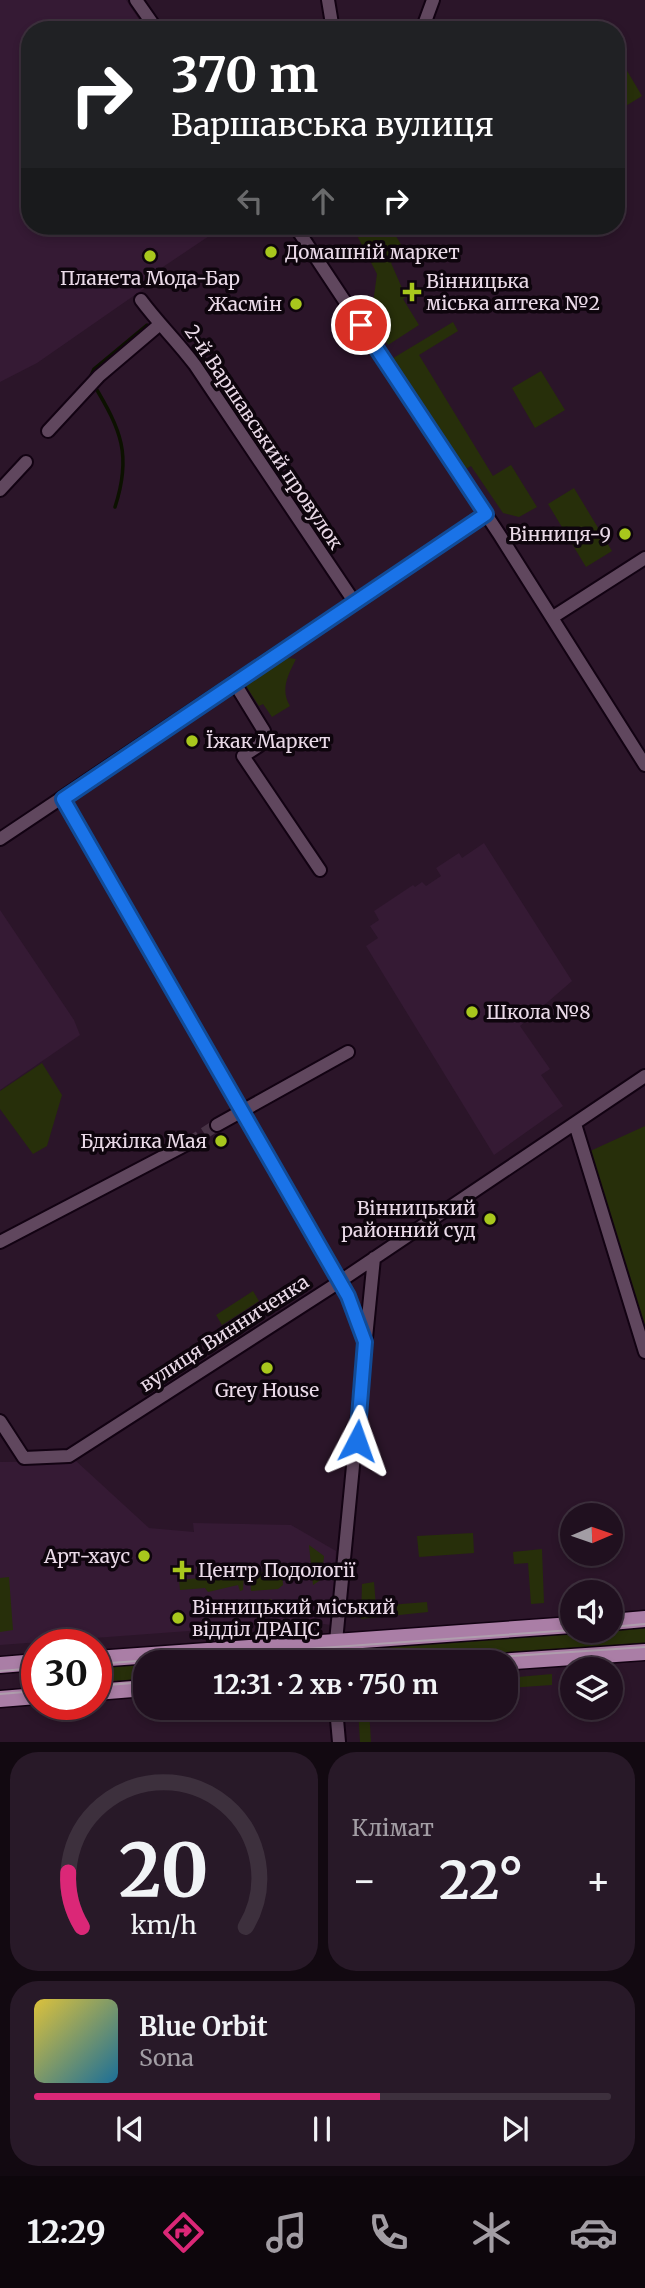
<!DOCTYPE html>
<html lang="uk">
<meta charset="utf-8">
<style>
:root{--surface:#20101f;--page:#281928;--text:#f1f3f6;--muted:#a29da4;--line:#3d303d;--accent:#db2777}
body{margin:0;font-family:Merriweather,serif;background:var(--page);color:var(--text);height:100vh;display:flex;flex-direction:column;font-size:26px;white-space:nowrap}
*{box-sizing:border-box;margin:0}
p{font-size:23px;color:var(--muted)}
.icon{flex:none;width:38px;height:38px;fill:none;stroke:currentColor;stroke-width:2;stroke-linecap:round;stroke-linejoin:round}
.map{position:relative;height:1742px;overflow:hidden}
.sheet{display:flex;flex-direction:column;gap:10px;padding:10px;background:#120911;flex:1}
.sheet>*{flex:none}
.top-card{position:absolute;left:21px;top:21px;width:604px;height:214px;border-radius:28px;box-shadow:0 4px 10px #0003,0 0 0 2px var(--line);background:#202124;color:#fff;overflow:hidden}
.needle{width:46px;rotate:88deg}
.tools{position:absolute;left:560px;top:1503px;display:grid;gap:14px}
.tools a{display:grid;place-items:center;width:63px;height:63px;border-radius:50%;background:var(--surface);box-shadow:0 4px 10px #0003,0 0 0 2px var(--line);font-size:35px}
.speed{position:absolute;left:21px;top:1629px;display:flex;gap:14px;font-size:35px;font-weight:700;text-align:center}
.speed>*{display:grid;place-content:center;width:91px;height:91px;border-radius:50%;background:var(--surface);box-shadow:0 4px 10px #0003,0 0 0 2px var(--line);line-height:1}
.speed .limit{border:10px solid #d22;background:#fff;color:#111}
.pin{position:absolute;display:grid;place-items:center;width:60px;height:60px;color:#fff;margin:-30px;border:4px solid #fff;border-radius:50%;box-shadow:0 2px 7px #0007}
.me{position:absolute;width:77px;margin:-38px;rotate:4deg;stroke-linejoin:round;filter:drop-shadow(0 0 5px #0008)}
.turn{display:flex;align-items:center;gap:24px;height:147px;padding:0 35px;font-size:32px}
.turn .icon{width:91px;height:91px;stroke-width:2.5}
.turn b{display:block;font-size:49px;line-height:60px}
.lanes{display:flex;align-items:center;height:66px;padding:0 35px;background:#0003;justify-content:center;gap:35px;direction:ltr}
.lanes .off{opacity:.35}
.big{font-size:52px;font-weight:700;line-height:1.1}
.sheet .tile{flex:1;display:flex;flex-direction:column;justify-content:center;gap:10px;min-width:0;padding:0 24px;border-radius:28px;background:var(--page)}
.sheet .dial{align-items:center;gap:0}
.dial svg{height:182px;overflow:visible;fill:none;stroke:var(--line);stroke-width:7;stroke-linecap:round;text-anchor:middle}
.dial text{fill:var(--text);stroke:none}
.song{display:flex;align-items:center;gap:21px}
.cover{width:84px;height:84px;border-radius:10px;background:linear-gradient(135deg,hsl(50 70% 55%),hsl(200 70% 35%))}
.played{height:7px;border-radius:4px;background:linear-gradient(90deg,var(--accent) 60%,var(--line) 60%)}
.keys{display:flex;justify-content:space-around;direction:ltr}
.heat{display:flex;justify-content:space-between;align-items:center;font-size:38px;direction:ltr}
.sheet .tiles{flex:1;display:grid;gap:10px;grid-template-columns:1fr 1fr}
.tile:last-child{grid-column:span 2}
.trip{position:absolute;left:133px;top:1650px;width:385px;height:70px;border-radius:28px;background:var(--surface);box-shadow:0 4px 10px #0003,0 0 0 2px var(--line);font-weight:700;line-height:70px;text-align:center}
.tabs{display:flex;height:112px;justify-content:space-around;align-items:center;background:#0d060c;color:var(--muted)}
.tabs .icon{width:49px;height:49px}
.tabs .selected{color:var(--accent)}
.tabs b{font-size:32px;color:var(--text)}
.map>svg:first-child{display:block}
.built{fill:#351a34}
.green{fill:#272f0a}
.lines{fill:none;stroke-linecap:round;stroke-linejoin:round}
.stream{stroke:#0c1100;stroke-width:3.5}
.minor-tunnel{stroke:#483346;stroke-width:12;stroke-dasharray:12 6;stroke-linecap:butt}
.minor-casing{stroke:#120212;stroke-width:16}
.major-casing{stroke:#120212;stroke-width:19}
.minor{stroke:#60475e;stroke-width:12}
.major{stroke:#aa7ea6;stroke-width:16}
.tram{stroke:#af9dad;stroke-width:2}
.route-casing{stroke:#114b97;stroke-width:18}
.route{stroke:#1a73e8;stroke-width:12}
.poi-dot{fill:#a8c71d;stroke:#0e050d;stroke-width:2.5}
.labels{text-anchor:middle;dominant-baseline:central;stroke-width:7;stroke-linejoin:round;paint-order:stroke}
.poi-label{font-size:19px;fill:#eadae8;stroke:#0e050d;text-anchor:start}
.street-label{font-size:19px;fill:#eadae8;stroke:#0e050d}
</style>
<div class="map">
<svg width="645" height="1742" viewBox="0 0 645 1742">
<rect width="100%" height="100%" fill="#2b1529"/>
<path class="built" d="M0 0H126L146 30H30V226H224L151 275 155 281 37 363 0 382Z
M484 843 572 981 520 1026 550 1069 541 1075 563 1106 494 1155 366 946 378 938 370 926 379 920 374 911 413 885 415 887 422 882 426 886 441 876 436 868 459 853 462 858Z
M0 910 74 1020 80 1035 0 1090Z
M76 1461 149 1528 194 1532 193 1523 291 1525 336 1551 331 1625 310 1622 0 1645V1462Z"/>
<path class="green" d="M626 69 642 96 616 112V76Z
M352 226H390L406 253 391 263 406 297 403 299 419 325 388 345 371 318 377 274Z
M453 322 458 331 419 355 493 476 511 465 537 507 519 517 503 513 471 466 464 470 390 360Z
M541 371 565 410 535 428 512 388Z
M574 488 612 551 586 567 548 504Z
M281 657 296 659C288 675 280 690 290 706L272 717 263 704 259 706 246 686 251 678Z
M42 1063 62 1095 47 1146 33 1154 0 1109V1091Z
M645 1126V1338L588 1152Z
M253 1291 259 1301 222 1325 216 1315Z
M473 1533 474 1553 419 1557 417 1536Z
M309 1545 324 1556 322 1579 313 1585Z
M542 1549 544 1603 531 1604 528 1563 514 1564 513 1552Z
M282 1570 283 1585 278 1589 251 1591 250 1573Z
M244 1574 243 1590 240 1591 238 1585 208 1592 205 1588 180 1590 179 1580Z
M9 1577 13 1630 0 1632V1578Z
M374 1582 376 1606 427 1602 428 1612 361 1619 362 1584Z
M270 1599 280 1604 278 1614 270 1616 264 1611 257 1615 252 1612 254 1604 263 1605Z
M645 1628V1643L374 1662 373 1647Z
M296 1653 297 1662H157Z
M145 1663V1679L96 1682V1667Z
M552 1674V1685L508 1688 518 1677Z
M358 1708H369L371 1742H360Z"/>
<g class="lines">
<path class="stream" d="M90 378 94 369 147 325
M94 385C121 430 132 455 115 507"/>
<path class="minor-tunnel" d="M189 1143 217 1125"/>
<g class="minor-casing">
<path id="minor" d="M136 0 157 30
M328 0 333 30
M422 30 433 0
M295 226 499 534 645 765
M141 300C158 323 177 341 195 365L353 600
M48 431 99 376 159 325
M0 490 26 462
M553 617 645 558
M234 682 264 731 260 745 243 756 320 870
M63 799 348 1296 365 1342 334 1662
M0 839 486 514
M575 1124 645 1352
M217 1125 348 1052
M0 1242 189 1143
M366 1338 374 1258
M0 1421 24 1458 69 1456 330 1288 645 1076
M336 1708 339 1742"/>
</g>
<g class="major-casing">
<path id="major" d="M611 1622 645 1619
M96 1659 572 1625
M499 1662 645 1652
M0 1665 37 1662
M96 1692 145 1688
M0 1699 37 1696"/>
</g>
<use href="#minor" class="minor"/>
<use href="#major" class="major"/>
<path class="tram" d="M611 1627 645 1624
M420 1662 645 1647
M96 1664 572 1630
M0 1671 37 1668
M96 1686 145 1682
M0 1694 37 1691"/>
</g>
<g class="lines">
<g class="route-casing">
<path id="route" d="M357 1441 365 1342 348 1296 63 799 486 514 361 325"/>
</g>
<use href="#route" class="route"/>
</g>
<g class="poi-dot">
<circle cx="271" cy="252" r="7"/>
<circle cx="150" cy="256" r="7"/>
<path d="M408.5 281.5h7v7h7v7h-7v7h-7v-7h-7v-7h7z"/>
<circle cx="296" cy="304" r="7"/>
<circle cx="625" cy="534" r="7"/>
<circle cx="192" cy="741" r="7"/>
<circle cx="472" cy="1012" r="7"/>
<circle cx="221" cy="1141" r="7"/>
<circle cx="490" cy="1219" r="7"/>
<circle cx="267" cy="1368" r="7"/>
<circle cx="144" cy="1556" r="7"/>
<path d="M178.5 1559.5h7v7h7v7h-7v7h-7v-7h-7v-7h7z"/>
<circle cx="178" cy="1618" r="7"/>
</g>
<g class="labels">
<g class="poi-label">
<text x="285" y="252">Домашній маркет</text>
<text x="150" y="278" text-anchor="middle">Планета Мода-Бар</text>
<text x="426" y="281">Вінницька<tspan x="426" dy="22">міська аптека №2</tspan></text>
<text x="282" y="304" text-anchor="end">Жасмін</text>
<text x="611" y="534" text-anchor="end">Вінниця-9</text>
<text x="206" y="741">Їжак Маркет</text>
<text x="486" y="1012">Школа №8</text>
<text x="207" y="1141" text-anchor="end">Бджілка Мая</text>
<text x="476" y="1208" text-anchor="end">Вінницький<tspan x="476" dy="22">районний суд</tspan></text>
<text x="267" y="1390" text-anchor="middle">Grey House</text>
<text x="130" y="1556" text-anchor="end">Арт-хаус</text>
<text x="198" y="1570">Центр Подології</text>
<text x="192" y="1607">Вінницький міський<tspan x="192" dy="22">відділ ДРАЦС</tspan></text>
</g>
<g class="street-label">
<text transform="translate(264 437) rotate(56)">2-й Варшавський провулок</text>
<text transform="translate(224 1333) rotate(-33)">вулиця Винниченка</text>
</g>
</g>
</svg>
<div class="tools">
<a><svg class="needle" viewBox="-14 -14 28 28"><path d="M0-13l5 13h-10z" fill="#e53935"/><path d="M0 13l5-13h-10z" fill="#a29da4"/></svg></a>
<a><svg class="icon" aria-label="sound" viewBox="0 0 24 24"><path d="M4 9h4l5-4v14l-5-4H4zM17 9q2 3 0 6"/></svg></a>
<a><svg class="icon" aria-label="layers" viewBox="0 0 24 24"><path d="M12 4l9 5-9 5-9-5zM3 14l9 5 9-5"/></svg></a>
</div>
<div class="speed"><div class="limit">30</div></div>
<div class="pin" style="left:361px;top:325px;background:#d93025"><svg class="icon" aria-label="arrive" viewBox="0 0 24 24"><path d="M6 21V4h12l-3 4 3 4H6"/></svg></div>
<svg class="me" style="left:357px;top:1441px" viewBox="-20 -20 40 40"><path d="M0-17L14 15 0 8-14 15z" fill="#1a73e8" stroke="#fff" stroke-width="4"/></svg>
<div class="trip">12:31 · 2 хв · 750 m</div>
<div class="top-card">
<div class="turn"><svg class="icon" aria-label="right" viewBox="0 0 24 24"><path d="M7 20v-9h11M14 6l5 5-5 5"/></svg><div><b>370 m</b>Варшавська вулиця</div></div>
<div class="lanes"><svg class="icon off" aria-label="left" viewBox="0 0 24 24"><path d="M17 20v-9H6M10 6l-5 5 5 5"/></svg><svg class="icon off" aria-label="ahead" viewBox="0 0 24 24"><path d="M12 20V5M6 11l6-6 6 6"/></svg><svg class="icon" aria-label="right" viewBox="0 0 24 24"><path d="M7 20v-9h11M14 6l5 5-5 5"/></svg></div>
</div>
</div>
<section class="sheet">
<div class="tiles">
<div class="tile dial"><svg viewBox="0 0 100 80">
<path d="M14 69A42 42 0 1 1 86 69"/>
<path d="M14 69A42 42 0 0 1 8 45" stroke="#db2777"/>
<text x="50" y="56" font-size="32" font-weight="700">20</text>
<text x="50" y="72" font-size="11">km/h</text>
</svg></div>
<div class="tile"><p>Клімат</p>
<div class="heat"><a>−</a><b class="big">22°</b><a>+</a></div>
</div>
<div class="tile">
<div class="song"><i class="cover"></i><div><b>Blue Orbit</b><p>Sona</p></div></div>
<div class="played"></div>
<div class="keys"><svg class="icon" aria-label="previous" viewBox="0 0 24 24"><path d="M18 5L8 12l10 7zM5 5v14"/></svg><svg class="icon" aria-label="pause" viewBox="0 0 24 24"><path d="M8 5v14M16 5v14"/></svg><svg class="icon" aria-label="next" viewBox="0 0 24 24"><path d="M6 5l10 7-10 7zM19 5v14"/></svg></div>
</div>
</div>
</section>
<nav class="tabs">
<b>12:29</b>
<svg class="icon selected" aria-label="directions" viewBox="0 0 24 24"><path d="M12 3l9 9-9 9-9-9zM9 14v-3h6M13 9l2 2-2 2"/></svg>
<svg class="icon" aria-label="music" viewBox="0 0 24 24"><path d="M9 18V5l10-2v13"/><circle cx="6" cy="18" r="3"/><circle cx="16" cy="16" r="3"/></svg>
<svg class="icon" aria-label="phone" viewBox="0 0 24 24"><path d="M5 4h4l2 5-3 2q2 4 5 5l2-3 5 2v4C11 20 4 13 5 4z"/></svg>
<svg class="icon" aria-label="climate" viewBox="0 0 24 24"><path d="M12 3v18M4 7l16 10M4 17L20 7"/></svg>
<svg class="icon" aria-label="car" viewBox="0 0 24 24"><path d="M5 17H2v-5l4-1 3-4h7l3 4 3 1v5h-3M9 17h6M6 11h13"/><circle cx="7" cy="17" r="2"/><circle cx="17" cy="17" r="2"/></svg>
</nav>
